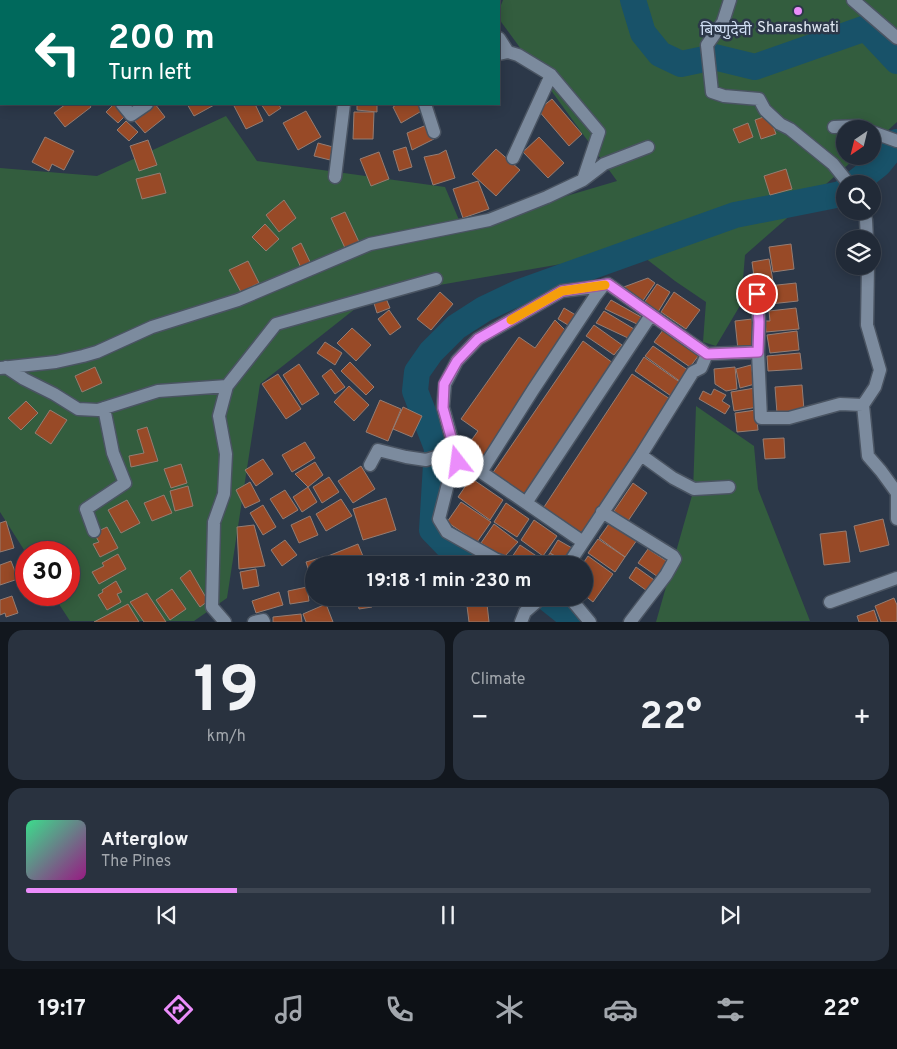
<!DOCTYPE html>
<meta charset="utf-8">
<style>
:root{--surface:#212a37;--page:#29323f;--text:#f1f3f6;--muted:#a2a7ad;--line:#3e4652;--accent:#eb8dfb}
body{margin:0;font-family:Overpass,"Noto Sans Devanagari",sans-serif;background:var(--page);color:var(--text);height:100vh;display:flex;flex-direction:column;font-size:19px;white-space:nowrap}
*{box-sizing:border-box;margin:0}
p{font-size:16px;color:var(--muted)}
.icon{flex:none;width:28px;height:28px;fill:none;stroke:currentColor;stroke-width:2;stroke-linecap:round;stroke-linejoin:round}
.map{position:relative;height:622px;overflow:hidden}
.drawer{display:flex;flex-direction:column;gap:8px;padding:8px;background:#12171e;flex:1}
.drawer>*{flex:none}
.hud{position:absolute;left:0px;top:0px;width:500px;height:105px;box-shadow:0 2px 12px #0003,0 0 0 1px var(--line);background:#00695c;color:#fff;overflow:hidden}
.needle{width:32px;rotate:215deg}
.buttons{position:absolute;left:836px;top:120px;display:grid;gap:10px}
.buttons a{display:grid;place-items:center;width:45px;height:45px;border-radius:50%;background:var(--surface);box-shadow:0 2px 12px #0003,0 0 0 1px var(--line);font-size:25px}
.speed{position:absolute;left:15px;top:541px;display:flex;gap:10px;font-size:25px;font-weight:700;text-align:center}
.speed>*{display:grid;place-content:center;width:65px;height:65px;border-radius:50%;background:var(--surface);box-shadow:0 2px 12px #0003,0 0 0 1px var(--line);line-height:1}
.speed .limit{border:8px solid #d22;background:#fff;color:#111}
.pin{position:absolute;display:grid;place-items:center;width:42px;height:42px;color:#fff;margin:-21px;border:2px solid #fff;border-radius:50%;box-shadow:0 1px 5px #0007}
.me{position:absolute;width:55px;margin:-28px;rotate:345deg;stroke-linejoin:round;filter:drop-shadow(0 0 4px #0008)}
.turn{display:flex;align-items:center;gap:18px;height:105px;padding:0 25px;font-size:22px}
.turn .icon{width:65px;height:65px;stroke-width:2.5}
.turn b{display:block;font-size:35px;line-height:42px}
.big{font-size:38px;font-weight:700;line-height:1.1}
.drawer .widget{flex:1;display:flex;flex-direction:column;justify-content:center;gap:8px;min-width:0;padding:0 18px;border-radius:15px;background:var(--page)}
.drawer .dial{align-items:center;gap:0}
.dial b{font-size:65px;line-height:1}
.song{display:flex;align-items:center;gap:15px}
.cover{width:60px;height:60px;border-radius:8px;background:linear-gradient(135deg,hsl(150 70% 55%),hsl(310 70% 35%))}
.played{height:5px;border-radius:2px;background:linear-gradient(90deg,var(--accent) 25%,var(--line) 25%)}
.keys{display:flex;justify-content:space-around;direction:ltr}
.heat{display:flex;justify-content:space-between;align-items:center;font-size:28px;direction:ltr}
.drawer .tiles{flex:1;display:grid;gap:8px;grid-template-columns:1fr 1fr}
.widget:last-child{grid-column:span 2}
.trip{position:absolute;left:305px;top:556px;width:288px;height:50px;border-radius:25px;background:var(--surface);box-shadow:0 2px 12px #0003,0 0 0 1px var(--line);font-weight:700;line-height:50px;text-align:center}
.tab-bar{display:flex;height:80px;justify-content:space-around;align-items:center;background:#0d1116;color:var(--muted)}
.tab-bar .icon{width:35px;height:35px}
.tab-bar .on{color:var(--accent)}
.tab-bar b{font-size:22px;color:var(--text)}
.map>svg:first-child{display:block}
.green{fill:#335d3e}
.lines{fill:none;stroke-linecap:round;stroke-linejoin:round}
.river{stroke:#185269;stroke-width:26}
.building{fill:#984a27;stroke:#957d73}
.street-casing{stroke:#4a5462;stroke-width:15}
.street{stroke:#7c8b9e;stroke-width:12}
.route-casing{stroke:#995ca3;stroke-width:12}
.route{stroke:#eb8dfb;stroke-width:9}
.slow{stroke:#f59e0b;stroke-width:9}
.poi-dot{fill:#eb8dfb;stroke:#2c3849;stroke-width:2}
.labels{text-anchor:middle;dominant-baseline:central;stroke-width:5;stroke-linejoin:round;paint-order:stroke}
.poi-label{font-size:15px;fill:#e2eaf5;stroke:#2c3849}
.neighbourhood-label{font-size:16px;fill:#cfdef3;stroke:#2c3849}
</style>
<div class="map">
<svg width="897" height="622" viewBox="0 0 897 622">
<rect width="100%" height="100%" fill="#2c3849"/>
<path class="green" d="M503 0H897V122L873 144 872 129H845V156H858L745 255 741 304 716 346 703 342 706 302 675 281 636 251 370 297 260 384 227 598 194 621H70L53 595H69V552L26 553 0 512V168L97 176 226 116 257 161 445 187 462 227 617 181 499 19V10Z
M696 406 754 446 758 489 810 621 656 622 693 492Z"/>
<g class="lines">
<path class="river" d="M633 0 643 33 660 54 681 64 714 57 755 67 866 28 897 61
M854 184 879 164 897 142
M475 565 461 560 432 530 437 448 415 391 417 372 431 352 456 327 484 309 520 292 735 215 841 194 845 191
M547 598 577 622"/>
</g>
<path class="building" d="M552 99 582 134 569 146 538 110Z
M66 104H89L91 107 65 127 54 113Z
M114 104 126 115 118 123 106 112Z
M153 104H155L165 117 145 133 133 119Z
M187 104H216L194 116Z
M233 104H255L263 121 246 129Z
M261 104H278L281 108 269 116Z
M357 104H377V112L357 110Z
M398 104H422L425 109 401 123 393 107Z
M306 111 321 137 298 150 283 123Z
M354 112H374L373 139H353Z
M769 115 776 134 761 139 755 120Z
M126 121 138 132 129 141 117 130Z
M748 123 753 137 739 143 733 129Z
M429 124 434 139 412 150 407 133Z
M45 137 74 151 64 170 52 164 49 171 32 162Z
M539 137 564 163 548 178 523 152Z
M148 140 157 165 139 171 130 146Z
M318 143 333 147 330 160 314 156Z
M406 147 412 167 399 171 393 151Z
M496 149 520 170 496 196 472 174Z
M446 150 455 178 433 185 424 157 439 154Z
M379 152 389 179 371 186 360 159Z
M786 169 792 189 770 195 764 176Z
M160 173 166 193 142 199 136 179Z
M478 181 489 209 463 218 453 189Z
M284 200 296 218 279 232 266 215Z
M345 212 359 242 345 248 331 218Z
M265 224 279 239 266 251 252 237Z
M301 243 312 266 302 270 292 248Z
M791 244 794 269 773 272 769 247Z
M769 259 773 281 755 284 752 262Z
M248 261 259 283 241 292 229 270Z
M648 278 655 283 642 302 621 288Z
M796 283 798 301 770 304 768 286Z
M657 284 670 292 658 312 644 303Z
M440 292 453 304 431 330 417 319Z
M674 292 700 310 686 329 661 312Z
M385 296 390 308 377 313 373 300Z
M611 300 641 317 637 324 605 309Z
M564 308 579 317 573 328 558 319Z
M796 308 799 329 766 332 765 321H770L769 311Z
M389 310 401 327 390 335 378 319Z
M604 311 634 329 628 338 596 323Z
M752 319 756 348 738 350 735 321Z
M555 320 566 331 478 465 460 456 478 431 461 419 519 337 535 348Z
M594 325 622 345 614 355 586 336Z
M352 328 371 345 356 361 337 343Z
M663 330 699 355 690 367 654 342Z
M797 331 799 350 770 353 767 335Z
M583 341 613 363 526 496 492 474Z
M325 342 342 353 335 365 317 353Z
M653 346 689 371 681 382 645 356Z
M800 353 802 369 768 371 767 356Z
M644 357 681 383 671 396 635 371Z
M350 362 374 387 366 395 341 371Z
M299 364 319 394 302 405 283 375Z
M751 365 755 384 740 388 736 369Z
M95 367 102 383 82 392 75 376Z
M735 367 737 389 726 391 715 384 714 369Z
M331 369 345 387 335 394 322 376Z
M278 374 301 409 286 419 262 384Z
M632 374 670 399 580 535 542 510Z
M802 385 804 410 777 413 775 387Z
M349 386 369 405 354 421 334 402Z
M755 388 758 407 734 411 731 392Z
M714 389 726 395 722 401 730 406 725 414 699 399 703 391 711 395Z
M380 400 401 409 388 441 366 432Z
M26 401 38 413 21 430 8 418Z
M403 407 422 416 412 437 393 429Z
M50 410 67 420 51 444 35 433Z
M756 410 758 430 737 432 735 413Z
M147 427 158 461 131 467 129 456 144 453 137 430Z
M784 438 785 458 765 459 763 439Z
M305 442 315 458 292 472 282 455Z
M263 459 273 474 256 486 245 470Z
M315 462 323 475 308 487 295 474Z
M181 464 187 483 171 488 164 469Z
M361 466 375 489 353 503 338 481Z
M329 477 339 492 322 503 313 487Z
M471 478 503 500 490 520 458 497Z
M250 482 260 501 245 508 236 490Z
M633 483 647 493 628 521 614 511Z
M188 486 193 506 175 511 170 491Z
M308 487 317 502 302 512 293 497Z
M285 490 298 510 283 519 270 499Z
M164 495 172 513 152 521 144 503Z
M386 498 396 530 363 540 353 509Z
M341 499 352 516 326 531 316 514Z
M127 500 140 523 121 533 108 510Z
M461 502 491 522 477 542 447 522Z
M506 503 529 519 517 537 494 522Z
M263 505 276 527 263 535 250 513Z
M310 516 318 535 299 543 291 525Z
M883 519 889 545 860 552 854 526Z
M534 520 557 536 543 556 521 540Z
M6 521 14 548 0 552V523Z
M611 521 637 540 625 557 599 538Z
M494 524 518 542 504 557 481 543Z
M254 525 265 566 239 569 237 527Z
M107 527 118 548 100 557 93 544 99 542 94 533Z
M846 531 850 562 824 565 820 534Z
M598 539 625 557 615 572 588 553Z
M285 540 297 555 282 566 271 550Z
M558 540 572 548 564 561 550 553Z
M358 544 365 561 356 565H332L328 556Z
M520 545 538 557 533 565H524L512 557Z
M648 549 671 564 661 579 638 563Z
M550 553 562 561 560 565H542Z
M118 554 126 569 99 584 92 572 104 566 102 563Z
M26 556V573L20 559Z
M588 556 613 574 593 602 584 595V565H582Z
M323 557 326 565H314L313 584 306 562Z
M11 561 18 579 0 585V565Z
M636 567 657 582 650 593 629 578Z
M256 569 259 586 243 589 240 572Z
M190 570 208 601 200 607 180 578Z
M116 581 122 592 117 594 121 602 107 610 98 595 103 592 102 590Z
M307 587 309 601 290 604 288 591Z
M172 589 186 609 170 620 156 600Z
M279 592 283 605 256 613 252 601Z
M147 593 166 622H144L130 602Z
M12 596 18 613 6 617 5 613 0 615V600Z
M357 598H370L372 607 359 609Z
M894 598 897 605V622H881L875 606Z
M128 604 139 622H94Z
M326 604 333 622H306L303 614Z
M487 604 489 622H469L467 606Z
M874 610 878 622H859L857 616Z
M301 614 302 622H273V617Z"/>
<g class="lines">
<g class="street-casing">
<path id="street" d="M407 0 412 1
M730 0 723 22 707 45 712 92 724 96 759 99 765 110 780 124 790 129 833 164 849 184
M853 0 897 38
M0 2 1 5
M499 38 508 52
M499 54 508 52 518 55 551 75 599 132 583 180
M0 76 1 75
M122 104 131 115 147 104
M425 104 434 132
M834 127 859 126 865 129
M872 132 897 141
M513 158 551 75
M335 177 344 104
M863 211 866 220 867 239
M757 294 759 322 758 352 761 418H789L840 404 863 405 868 456 881 471 897 493V519
M707 354 758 352
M6 367 24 379 54 394 78 409 98 410 158 391 227 386
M0 368 56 362 83 356 97 352 152 327 238 300 370 244 489 220 547 197 583 180 604 164 648 147
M863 405 875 387 880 370 867 325 868 266
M370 465 378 450 406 457 426 460 455 451
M526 503 651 315
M602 512 673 556 675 559 666 575 630 622
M94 531 86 509 125 483 113 453 104 408
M583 542 481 472 533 390 596 295 603 286 608 284 707 354 701 368 693 372 641 455
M511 565 495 559 447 532 439 519 451 472 458 462 443 407 445 384 457 361 478 339 562 291 603 286
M568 565 641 455 673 478 694 489 729 487
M570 598 590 622
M830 602 897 578
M225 622 212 607 214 522 224 494 226 454 219 416 227 386 276 324 436 279
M254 622 263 620 264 622
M521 622 525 612 541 598"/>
</g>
<use href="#street" class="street"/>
</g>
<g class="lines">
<g class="route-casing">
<path id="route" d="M458 462 443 408 444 384 457 361 478 339 562 291 608 284 707 354 758 352 759 322 757 294"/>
</g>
<use href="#route" class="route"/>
<path class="slow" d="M511 320 562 291 605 285"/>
</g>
<circle class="poi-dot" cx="798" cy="11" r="5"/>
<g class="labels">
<g class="poi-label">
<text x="798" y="28">Sharashwati</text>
</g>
<g class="neighbourhood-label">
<text x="726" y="31">बिष्णुदेवी</text>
</g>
</g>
</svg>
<div class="buttons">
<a><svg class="needle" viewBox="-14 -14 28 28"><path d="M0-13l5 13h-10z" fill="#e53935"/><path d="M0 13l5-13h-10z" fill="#a2a7ad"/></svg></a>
<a><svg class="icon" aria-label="search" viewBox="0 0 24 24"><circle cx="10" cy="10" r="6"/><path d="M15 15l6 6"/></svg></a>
<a><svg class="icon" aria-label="layers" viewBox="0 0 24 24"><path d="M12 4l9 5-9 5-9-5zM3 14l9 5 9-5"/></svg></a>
</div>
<div class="speed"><div class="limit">30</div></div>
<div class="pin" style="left:757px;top:294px;background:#d93025"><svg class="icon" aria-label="arrive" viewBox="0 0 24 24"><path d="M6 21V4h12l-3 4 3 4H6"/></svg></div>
<svg class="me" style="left:458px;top:462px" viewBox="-20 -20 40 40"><circle r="19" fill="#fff"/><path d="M0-13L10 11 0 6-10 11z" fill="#eb8dfb"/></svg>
<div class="trip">19:18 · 1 min · 230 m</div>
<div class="hud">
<div class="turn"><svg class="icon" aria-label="left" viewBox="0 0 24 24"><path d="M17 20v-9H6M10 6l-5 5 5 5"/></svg><div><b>200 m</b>Turn left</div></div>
</div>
</div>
<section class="drawer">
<div class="tiles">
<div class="widget dial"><b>19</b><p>km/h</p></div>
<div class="widget"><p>Climate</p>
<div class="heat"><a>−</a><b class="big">22°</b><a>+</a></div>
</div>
<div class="widget">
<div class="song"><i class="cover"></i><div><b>Afterglow</b><p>The Pines</p></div></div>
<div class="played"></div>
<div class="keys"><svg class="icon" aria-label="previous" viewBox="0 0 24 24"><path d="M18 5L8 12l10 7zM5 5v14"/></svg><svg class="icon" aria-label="pause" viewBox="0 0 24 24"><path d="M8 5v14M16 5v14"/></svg><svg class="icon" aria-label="next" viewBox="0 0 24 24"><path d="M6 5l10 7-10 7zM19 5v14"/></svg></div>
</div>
</div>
</section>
<nav class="tab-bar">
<b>19:17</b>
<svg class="icon on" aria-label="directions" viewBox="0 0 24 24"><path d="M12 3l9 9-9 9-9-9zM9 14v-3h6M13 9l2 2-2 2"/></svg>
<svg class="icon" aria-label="music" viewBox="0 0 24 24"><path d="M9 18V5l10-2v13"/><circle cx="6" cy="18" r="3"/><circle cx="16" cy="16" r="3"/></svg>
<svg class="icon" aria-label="phone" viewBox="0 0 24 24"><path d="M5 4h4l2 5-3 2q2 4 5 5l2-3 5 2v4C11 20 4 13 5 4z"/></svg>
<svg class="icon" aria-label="climate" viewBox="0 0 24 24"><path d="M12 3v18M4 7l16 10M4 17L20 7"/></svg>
<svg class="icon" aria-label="car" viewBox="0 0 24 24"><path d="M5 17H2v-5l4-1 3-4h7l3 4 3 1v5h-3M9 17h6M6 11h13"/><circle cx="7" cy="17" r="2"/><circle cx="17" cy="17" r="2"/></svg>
<svg class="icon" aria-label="filters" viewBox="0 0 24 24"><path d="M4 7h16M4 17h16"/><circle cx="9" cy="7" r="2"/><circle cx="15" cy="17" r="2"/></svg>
<b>22°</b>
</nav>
